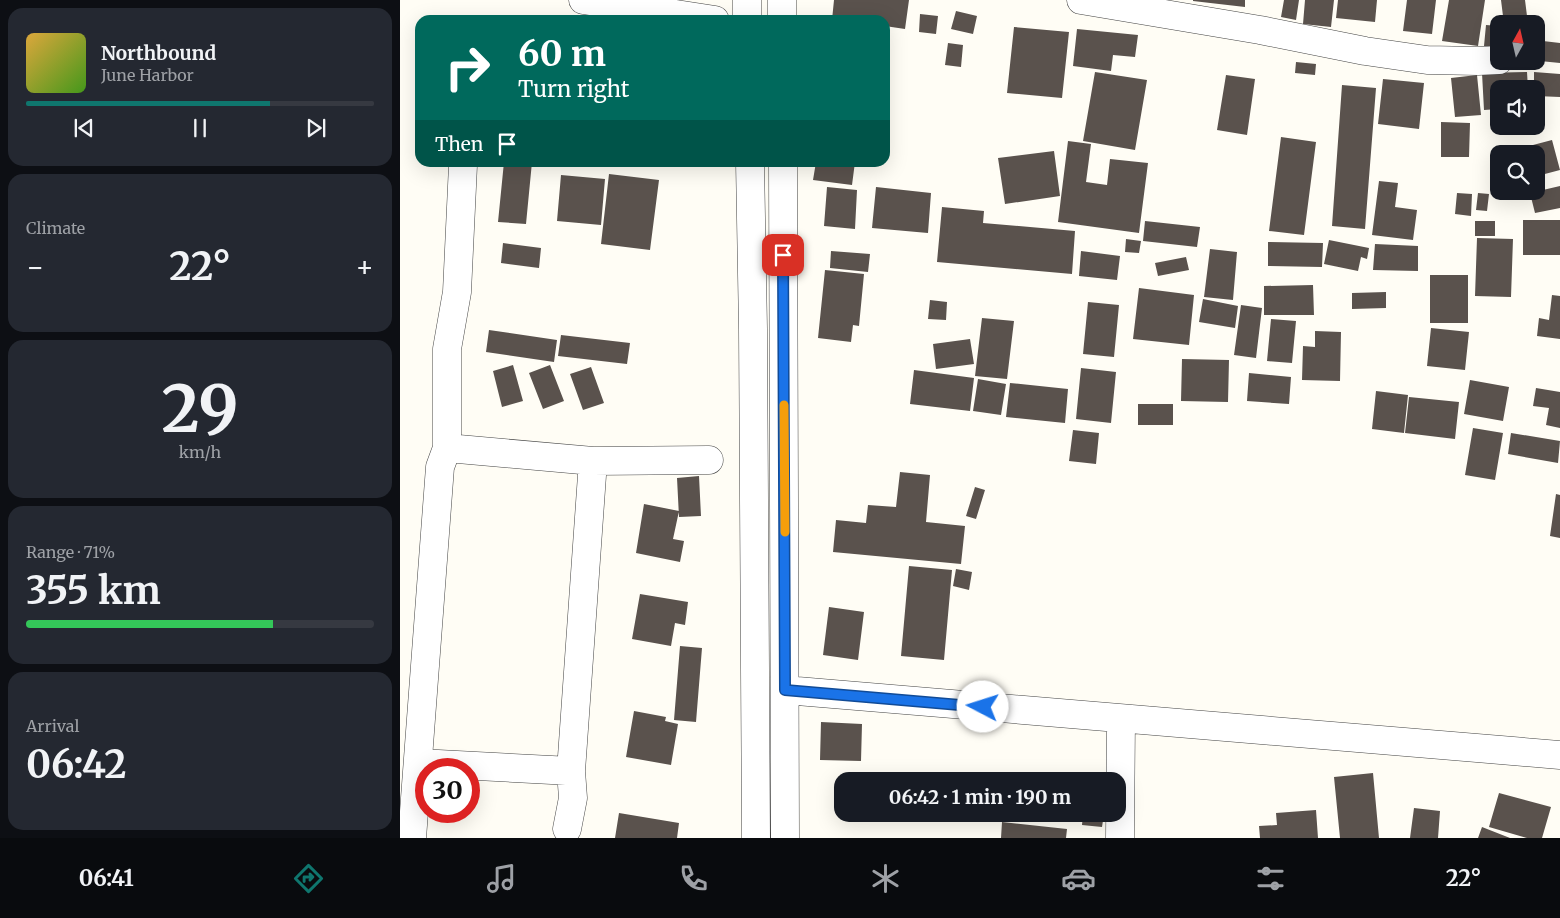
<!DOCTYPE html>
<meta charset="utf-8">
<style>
:root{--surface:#171b24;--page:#242831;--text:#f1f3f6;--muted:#9ea1a6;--line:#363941;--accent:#0f766e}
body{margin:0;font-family:Merriweather,serif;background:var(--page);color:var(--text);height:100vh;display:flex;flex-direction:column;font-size:19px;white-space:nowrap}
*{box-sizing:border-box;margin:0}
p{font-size:16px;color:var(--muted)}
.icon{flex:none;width:28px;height:28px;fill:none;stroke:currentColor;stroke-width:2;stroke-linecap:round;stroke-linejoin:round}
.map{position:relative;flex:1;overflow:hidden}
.side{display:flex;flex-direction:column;gap:8px;padding:8px;background:#0d0f14;width:400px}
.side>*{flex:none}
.guide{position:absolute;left:15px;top:15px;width:475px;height:152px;border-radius:15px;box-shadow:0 5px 20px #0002;background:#00695c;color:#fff;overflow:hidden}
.needle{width:32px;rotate:8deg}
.fabs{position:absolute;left:1090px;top:15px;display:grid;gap:10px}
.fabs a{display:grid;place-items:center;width:55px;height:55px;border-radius:10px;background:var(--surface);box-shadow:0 5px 20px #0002;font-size:25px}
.speed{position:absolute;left:15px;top:758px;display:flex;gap:10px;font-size:25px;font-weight:700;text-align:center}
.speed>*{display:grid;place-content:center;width:65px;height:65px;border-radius:50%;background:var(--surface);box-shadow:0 5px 20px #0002;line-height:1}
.speed .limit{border:8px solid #d22;background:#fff;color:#111}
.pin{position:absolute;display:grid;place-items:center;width:42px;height:42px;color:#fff;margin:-21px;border-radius:10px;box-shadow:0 2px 8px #0006}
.me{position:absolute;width:55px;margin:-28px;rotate:275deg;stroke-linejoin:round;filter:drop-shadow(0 0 4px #0008)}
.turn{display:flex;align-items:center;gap:18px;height:105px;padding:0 20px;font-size:22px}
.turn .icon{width:65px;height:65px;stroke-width:2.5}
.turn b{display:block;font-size:35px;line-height:42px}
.then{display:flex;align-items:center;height:48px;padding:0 20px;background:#0003;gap:10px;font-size:19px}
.big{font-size:38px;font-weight:700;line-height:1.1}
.side .card{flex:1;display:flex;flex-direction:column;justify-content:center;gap:8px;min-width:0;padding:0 18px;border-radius:15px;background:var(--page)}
.side .dial{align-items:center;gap:0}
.dial b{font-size:65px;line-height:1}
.song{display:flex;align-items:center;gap:15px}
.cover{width:60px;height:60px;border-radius:8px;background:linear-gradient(135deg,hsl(40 70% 55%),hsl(100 70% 35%))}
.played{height:5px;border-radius:2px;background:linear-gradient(90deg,var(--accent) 70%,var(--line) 70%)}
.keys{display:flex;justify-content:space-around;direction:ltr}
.heat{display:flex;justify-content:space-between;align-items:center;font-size:28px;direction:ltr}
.charge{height:8px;border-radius:4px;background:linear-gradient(90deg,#34c759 71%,var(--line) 0)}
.trip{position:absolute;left:434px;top:772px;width:292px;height:50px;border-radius:15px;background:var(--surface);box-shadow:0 5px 20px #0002;font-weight:700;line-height:50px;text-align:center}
.tab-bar{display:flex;height:80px;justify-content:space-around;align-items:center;background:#090b0e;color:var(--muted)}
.tab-bar .icon{width:35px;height:35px}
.tab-bar .selected{color:var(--accent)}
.tab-bar b{font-size:22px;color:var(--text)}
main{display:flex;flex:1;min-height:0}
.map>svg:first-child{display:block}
.building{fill:#5a524d}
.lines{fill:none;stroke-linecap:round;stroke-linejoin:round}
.minor-casing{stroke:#444;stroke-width:29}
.minor{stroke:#fff;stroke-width:28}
.route-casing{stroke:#114b97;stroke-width:12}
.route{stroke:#1a73e8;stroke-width:9}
.slow{stroke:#f59e0b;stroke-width:9}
</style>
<main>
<section class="side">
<div class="card">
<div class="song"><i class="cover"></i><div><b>Northbound</b><p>June Harbor</p></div></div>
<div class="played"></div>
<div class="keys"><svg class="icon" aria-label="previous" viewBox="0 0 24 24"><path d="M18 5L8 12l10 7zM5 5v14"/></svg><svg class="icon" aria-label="pause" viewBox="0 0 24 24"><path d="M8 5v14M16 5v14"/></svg><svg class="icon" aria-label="next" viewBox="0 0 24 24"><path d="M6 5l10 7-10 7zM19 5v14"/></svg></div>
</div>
<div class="card"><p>Climate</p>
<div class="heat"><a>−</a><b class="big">22°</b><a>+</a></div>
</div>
<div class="card dial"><b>29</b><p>km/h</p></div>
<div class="card"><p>Range · 71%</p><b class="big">355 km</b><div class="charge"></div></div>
<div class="card"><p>Arrival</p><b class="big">06:42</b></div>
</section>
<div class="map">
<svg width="1160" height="838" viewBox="0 0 1160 838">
<rect width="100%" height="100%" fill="#fffdf5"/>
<path class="building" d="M434 0H509L505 29 485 26V20H432Z
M793 0H845V7L793 1Z
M884 0H899L896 20 881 17Z
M905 0H934L931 27 903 24Z
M938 0H977L975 22 936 18Z
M1007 0H1036L1032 34 1003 31Z
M1049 0H1085L1078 46 1042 41Z
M1101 0H1125L1128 24H1104Z
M556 11 577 16 573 34 551 29Z
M520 14 538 16 536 34 519 32Z
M1086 25 1099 26V48L1084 46Z
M614 27 669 32 662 98 607 93Z
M677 29 738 35 735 57 713 55 711 71 673 66Z
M1143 41 1160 43V63L1140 61Z
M548 43 563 45 561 67 545 65Z
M896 62 916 64 915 75 895 73Z
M695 72 747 80 735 150 683 141Z
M1127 72 1128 89H1099V109L1084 110 1082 73Z
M1134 72 1160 74V97L1136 96V89H1134Z
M826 75 855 79 847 135 817 130Z
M1077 75 1081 115 1055 117 1051 78Z
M983 79 1024 83 1019 129 978 124Z
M942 85 976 88 965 229 932 226Z
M1041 122 1070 123 1069 157H1041Z
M881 137 916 142 904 235 869 231Z
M1152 140 1160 170 1141 175 1133 145Z
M668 141 691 144 686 182 707 185 710 159 748 163 739 233 658 222Z
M654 151 660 196 605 204 598 158Z
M104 162H132L126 224 98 222Z
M416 162H455L452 185 413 180Z
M209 174 259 180 250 250 201 244Z
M161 175 205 179 201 225 157 221Z
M979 181 998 183 995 207 1017 210 1013 240 972 235Z
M1160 186V208L1135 213 1130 193Z
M427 187 457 190 455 229 424 226Z
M476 187 531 193 528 233 472 228Z
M1057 193 1072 194 1071 216 1055 214Z
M1078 193 1089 194 1087 211 1076 210Z
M542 207 584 211 583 223 675 231 672 274 537 262Z
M1123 220H1160V255H1123Z
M745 221 800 227 797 247 743 241Z
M1075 221H1095V236H1075Z
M1077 238 1113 239 1111 297 1075 296Z
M726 239 741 241 739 253 725 252Z
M929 240 969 248 967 259 961 257 958 271 924 264Z
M868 242 923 243 922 267 868 266Z
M103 243 141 248 139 268 101 263Z
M975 244 1018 246V271L973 270Z
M810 249 837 252 833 300 804 297Z
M431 251 470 254 468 272 430 268Z
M681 251 720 256 717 280 679 276Z
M786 257 789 270 758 276 755 263Z
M425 270 464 274 459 326 453 325 451 342 418 338Z
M1030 275H1068V323H1030Z
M913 285 914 315H864V286Z
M739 288 794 295 789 345 733 339Z
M986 292V308L952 309V293Z
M1152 295 1160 296V339L1137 336 1139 318 1149 320Z
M803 299 838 306 835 328 799 322Z
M530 300 547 302 546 320 528 319Z
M688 302 719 305 714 357 683 354Z
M841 305 862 308 856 358 834 355Z
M582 318 614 321 607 379 575 376Z
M871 319 896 321 892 363 867 361Z
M1031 328 1069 332 1065 370 1027 366Z
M89 330 157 340 154 362 86 352Z
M915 331 941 332 940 381 902 380 903 346 915 347Z
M161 335 230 343 227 364 158 356Z
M570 339 574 364 536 369 533 344Z
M782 359 829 360 828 402 781 401Z
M113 365 123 401 102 407 93 371Z
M150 365 164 401 143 409 129 373Z
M191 367 204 403 183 410 170 374Z
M681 368 716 372 711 423 676 419Z
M514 370 574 378 570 411 510 404Z
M849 373 891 377 889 404 847 401Z
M578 379 606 384 601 415 573 411Z
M1070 380 1109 387 1103 421 1064 414Z
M610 383 668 389 665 423 606 417Z
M1136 388 1160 392V428L1146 425 1149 408 1133 406Z
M976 391 1008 395 1004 433 972 429Z
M1009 397 1059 402 1055 439 1005 433Z
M738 404H773V425H738Z
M1073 428 1103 433 1095 480 1065 475Z
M673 430 699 433 696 464 669 461Z
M1111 433 1160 441 1158 463 1108 454Z
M500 472 530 475 526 522 565 526 561 564 433 552 436 520 466 523 468 505 496 507Z
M299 476 301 516 279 517 277 478Z
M575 487 585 490 576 519 566 516Z
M1156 494 1160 495V538L1150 536Z
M244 504 279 511 273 539 284 541 280 562 236 553Z
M509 566 552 570 544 660 501 656Z
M556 569 572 572 569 590 553 586Z
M240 594 288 602 285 625 275 623 271 646 232 639Z
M429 607 464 612 458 660 423 655Z
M280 646 302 648 296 722 274 720Z
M234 711 266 717 265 721 278 724 271 765 226 757Z
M421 722 462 724 461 761 420 760Z
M973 773 979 838H940L934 777Z
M1099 793 1151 807 1142 838H1127L1089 827Z
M1014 808 1040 811 1038 838H1010Z
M916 810 918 838H860L859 826 877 825 876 813Z
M219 813 279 823 277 838H215Z
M683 814H704L702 827 682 825Z
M602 822 667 829 666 838H601Z
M1082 827 1110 838H1078Z"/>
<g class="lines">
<g class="minor-casing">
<path id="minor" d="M183 0 315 20
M347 0V20
M382 0V20
M681 0 860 30 965 51 1027 60 1078 61 1099 60
M350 162 353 329 356 838
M383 162 385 838
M47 448 193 461 171 771 173 798 167 829
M193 461 309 460
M385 690 1160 755
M19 763 171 771
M12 838 40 467 47 448V349L57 292 63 165
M720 838 721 719"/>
</g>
<use href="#minor" class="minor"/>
</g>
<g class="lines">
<g class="route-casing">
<path id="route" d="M383 255 385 690 583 707"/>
</g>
<use href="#route" class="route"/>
<path class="slow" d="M384 405 385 532"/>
</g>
</svg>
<div class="fabs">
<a><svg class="needle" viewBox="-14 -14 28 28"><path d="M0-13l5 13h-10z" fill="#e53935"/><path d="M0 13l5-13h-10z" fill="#9ea1a6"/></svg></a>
<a><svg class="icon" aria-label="sound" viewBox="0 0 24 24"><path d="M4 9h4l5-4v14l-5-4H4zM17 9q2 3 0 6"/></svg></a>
<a><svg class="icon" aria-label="search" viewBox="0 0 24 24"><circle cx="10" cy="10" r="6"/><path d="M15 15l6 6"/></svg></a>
</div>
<div class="speed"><div class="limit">30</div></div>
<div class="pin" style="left:383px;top:255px;background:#d93025"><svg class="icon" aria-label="arrive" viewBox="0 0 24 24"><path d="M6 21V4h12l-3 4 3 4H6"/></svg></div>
<svg class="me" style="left:583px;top:707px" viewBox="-20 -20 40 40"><circle r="19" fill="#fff"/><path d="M0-13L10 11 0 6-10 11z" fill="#1a73e8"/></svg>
<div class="trip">06:42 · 1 min · 190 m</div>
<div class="guide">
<div class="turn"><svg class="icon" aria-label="right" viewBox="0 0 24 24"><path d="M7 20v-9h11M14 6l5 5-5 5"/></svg><div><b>60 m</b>Turn right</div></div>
<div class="then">Then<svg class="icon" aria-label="arrive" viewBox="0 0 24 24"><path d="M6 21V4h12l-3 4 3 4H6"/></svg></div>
</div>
</div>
</main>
<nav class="tab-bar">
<b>06:41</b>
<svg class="icon selected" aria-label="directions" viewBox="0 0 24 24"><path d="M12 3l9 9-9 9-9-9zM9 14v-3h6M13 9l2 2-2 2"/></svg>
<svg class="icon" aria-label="music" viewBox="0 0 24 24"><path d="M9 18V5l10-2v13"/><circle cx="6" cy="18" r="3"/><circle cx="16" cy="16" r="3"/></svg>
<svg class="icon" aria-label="phone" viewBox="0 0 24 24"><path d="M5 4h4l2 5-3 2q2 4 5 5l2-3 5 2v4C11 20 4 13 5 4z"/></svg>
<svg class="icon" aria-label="climate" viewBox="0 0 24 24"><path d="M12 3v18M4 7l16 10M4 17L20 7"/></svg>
<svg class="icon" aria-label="car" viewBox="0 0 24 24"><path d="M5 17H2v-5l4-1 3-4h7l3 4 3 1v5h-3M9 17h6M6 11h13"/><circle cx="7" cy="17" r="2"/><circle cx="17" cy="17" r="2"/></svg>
<svg class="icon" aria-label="filters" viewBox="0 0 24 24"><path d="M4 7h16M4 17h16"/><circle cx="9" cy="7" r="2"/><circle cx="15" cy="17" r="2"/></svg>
<b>22°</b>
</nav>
